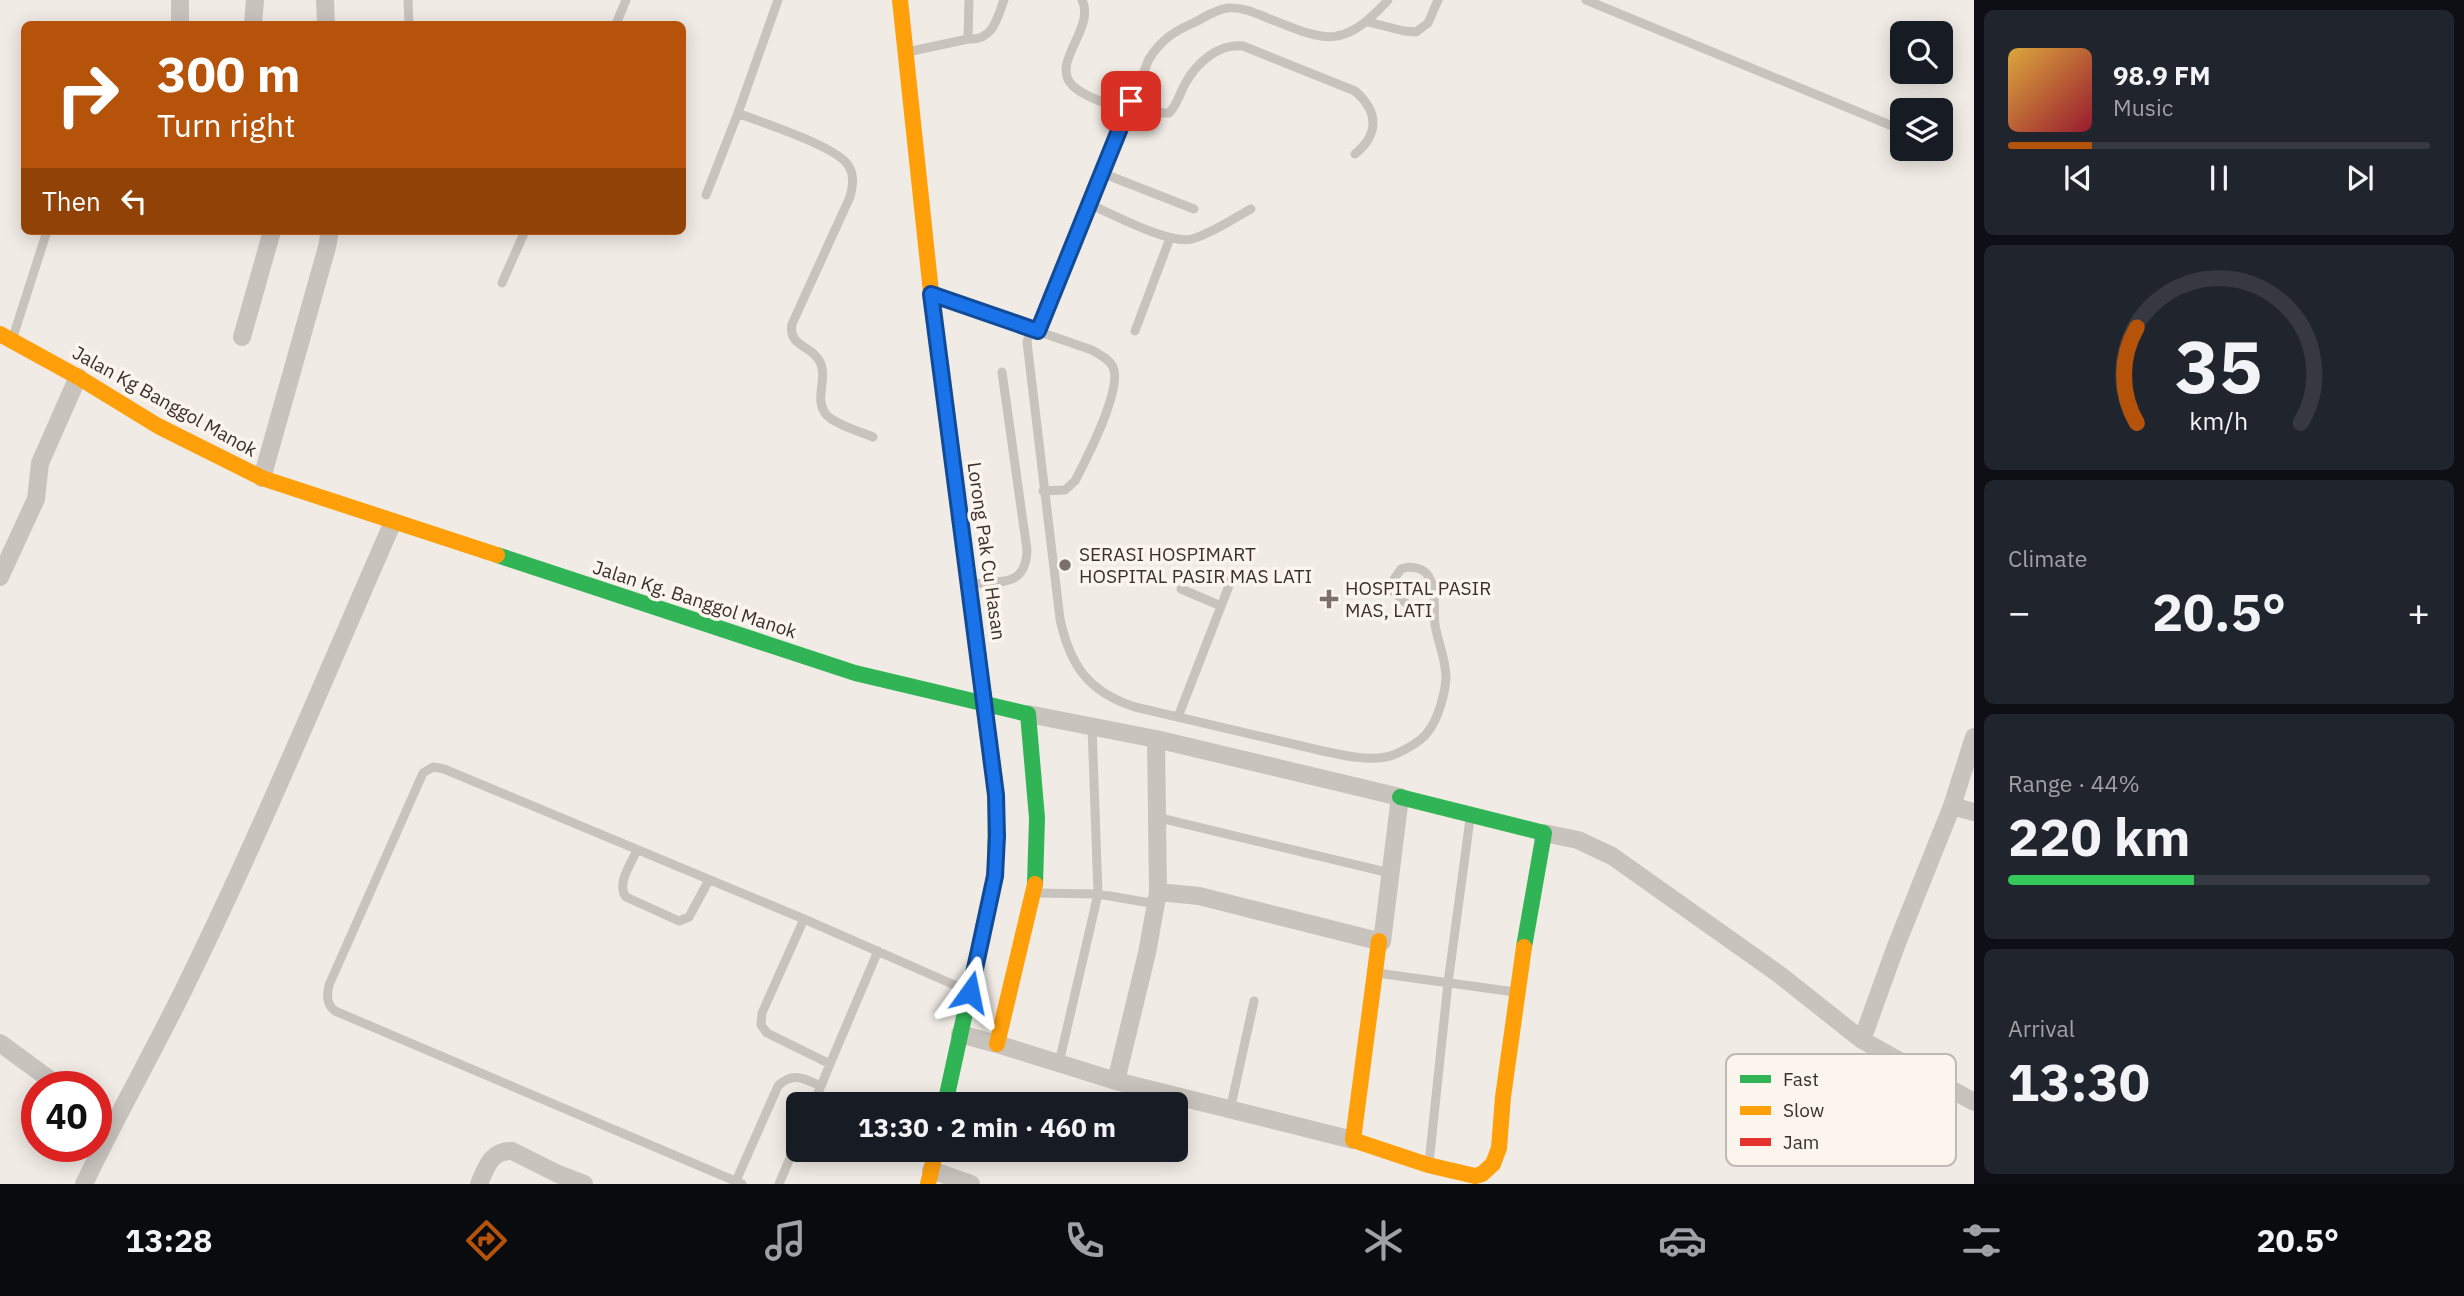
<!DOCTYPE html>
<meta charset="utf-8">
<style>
:root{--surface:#171b24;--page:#20242c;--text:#f1f3f6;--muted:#9ea1a6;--line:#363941;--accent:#b45309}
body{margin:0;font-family:"IBM Plex Sans",sans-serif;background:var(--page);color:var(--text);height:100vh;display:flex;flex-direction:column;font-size:26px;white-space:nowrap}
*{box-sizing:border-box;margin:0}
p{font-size:23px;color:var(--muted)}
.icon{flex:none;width:38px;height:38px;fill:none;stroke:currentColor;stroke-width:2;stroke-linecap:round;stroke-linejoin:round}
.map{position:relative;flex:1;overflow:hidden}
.sheet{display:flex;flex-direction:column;gap:10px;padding:10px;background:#0d0f14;width:490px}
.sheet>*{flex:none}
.top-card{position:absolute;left:21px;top:21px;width:665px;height:214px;border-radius:10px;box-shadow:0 4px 18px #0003;background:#b45309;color:#fff;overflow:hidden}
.buttons{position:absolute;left:1890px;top:21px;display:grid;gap:14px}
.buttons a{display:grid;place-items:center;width:63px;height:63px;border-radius:10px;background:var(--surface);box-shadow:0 4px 18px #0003;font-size:35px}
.speed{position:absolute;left:21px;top:1071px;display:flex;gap:14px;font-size:35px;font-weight:700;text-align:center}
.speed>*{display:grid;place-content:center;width:91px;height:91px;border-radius:50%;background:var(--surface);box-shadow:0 4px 18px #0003;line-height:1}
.speed .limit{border:10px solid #d22;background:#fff;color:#111}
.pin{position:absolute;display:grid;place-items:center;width:60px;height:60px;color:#fff;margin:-30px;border-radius:14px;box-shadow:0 4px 10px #0006}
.me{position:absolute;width:77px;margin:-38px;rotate:12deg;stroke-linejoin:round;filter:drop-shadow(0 0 5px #0008)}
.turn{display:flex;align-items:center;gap:24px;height:147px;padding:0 21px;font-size:32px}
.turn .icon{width:91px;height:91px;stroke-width:2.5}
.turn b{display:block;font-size:49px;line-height:60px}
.then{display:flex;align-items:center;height:66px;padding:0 21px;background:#0003;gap:14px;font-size:26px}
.big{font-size:52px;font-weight:700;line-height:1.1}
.sheet .widget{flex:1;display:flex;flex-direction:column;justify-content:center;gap:10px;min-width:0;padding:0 24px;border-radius:10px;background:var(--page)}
.sheet .dial{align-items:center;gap:0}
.dial svg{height:182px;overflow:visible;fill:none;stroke:var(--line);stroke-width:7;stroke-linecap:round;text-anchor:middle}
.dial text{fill:var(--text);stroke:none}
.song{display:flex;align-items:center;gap:21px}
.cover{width:84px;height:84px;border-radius:10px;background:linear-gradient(135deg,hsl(40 70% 55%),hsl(350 70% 35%))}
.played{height:7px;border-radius:4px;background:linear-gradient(90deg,var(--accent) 20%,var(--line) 20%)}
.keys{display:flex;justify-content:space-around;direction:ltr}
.heat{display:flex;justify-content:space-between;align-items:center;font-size:38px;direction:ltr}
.charge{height:10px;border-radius:5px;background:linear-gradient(90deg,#34c759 44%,var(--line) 0)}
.trip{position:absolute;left:786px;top:1092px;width:402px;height:70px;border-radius:10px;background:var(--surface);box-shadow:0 4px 18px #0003;font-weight:700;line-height:70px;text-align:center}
.tabs{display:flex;height:112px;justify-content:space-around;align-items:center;background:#090b0e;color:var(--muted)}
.tabs .icon{width:49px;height:49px}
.tabs .selected{color:var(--accent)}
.tabs b{font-size:32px;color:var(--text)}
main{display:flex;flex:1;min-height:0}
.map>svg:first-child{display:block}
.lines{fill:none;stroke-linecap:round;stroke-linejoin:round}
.lane{stroke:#c9c3be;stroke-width:9}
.street{stroke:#c9c3be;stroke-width:18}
.fast{stroke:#30b455;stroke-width:16}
.slow{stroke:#ff9f0a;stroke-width:16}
.jam{stroke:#e5322d;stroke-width:16}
.route-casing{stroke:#114b97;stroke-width:18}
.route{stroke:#1a73e8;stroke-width:12}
.poi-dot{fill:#7a716c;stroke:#fbf5ee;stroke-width:2.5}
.labels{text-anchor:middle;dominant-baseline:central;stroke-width:7;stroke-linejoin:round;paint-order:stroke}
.street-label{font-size:19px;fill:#3b302b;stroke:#fbf5ee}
.poi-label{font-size:19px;fill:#3b302b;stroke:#fbf5ee;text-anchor:start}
.key{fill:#fbf5ee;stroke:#c1bab4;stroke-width:2}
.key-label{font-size:19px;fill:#3b302b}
</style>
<main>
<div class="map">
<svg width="1974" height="1184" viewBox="0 0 1974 1184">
<rect width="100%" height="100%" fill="#f0ebe5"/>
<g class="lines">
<path class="lane" d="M408 0 409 24
M1082 0C1096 29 1049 63 1073 86 1084 97 1112 105 1127 112
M1586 0 1902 130
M1368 22 1404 31 1416 32 1428 23 1438 0
M616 24 626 0
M968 39C993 41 997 19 1004 0
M907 52 968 39 969 0
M1131 101 1163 113H1169C1177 105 1180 93 1185 84 1196 63 1219 43 1243 46L1355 91C1379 112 1379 134 1355 154
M738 113C762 123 836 146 848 165 855 175 853 187 850 197L792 324C788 346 810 345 819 360 829 377 814 397 825 413 831 423 861 432 873 437
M1102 173 1194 209
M706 195 738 113 778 0
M1089 204C1112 214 1170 245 1192 239 1213 233 1232 219 1251 209
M502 283 525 231
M936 296 1092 350C1100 355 1109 359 1113 367 1123 388 1086 460 1075 481L1065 490 1043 491
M1031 328 1027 342 1060 619C1070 665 1088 692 1135 707L1323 751C1343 755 1365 761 1386 757 1397 755 1421 742 1427 733 1438 720 1445 694 1446 678 1446 659 1438 643 1435 625 1433 610 1438 586 1426 573 1420 567 1409 566 1401 569L1394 579V592L1411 608 1433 611
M1038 331 1149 59C1161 40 1173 32 1193 23 1204 18 1216 9 1228 8 1241 7 1253 12 1265 17 1324 40 1341 52 1388 0
M1135 331 1170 238
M13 337 47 231
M972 584C1001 581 1026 587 1027 550L1002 372
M1181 589 1221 606
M1178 717 1232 578
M1156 817 1390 873
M637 850C631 864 616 884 626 897L679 921 689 917 709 880
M1036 893 1098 894 1156 904
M804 919 762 1013 761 1025 767 1033 830 1064 878 951
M1377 973 1515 992
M1059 1063 1098 894 1092 726
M813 1104 821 1086
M1230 1110 1254 1001
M1429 1163 1448 983 1470 819
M736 1181 778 1086C793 1071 805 1079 821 1086L830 1064
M742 1184 335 1011C326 1004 327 995 329 985L423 773 433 767 444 769 804 919 966 990
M779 1184 798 1139"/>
<path class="street" d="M325 0 326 24
M180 24V0
M253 24 255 0
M242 337 272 231
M262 478 327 247 330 231
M0 577 36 499 40 463 78 377
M1156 739 1400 797 1382 942 1199 896 1158 892
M1952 806 1974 737
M1544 833 1578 840 1612 856 1780 975 1862 1040 1974 1102
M960 1034 997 1044 1116 1081 1147 953 1158 892 1156 739 1028 714
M1862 1040 1896 946 1952 806 1974 812
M0 1043 60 1087
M1116 1081 1353 1140
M96 1113 112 1125
M931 1170 971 1184
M84 1184C115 1119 151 1056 183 991 259 837 324 679 393 522
M479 1184C486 1168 491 1150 512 1151L558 1174 584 1184"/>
<path class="fast" d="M497 555 855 673 1028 714 1037 818 1035 884
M1400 797 1544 833 1524 947
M945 1104 995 876 996 795 963 537"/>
<path class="slow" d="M900 0 933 311
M0 334 78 377 158 426 262 478 497 555
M1379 941 1353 1140 1428 1165 1475 1176 1482 1174 1493 1164 1499 1148 1503 1097 1524 947
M997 1044 1035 884
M928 1184 936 1150"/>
<path class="jam" d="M933 311 963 537"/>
</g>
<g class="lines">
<g class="route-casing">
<path id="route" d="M970 992 995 876 997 836 996 795 931 294 1038 331 1131 101"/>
</g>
<use href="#route" class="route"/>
</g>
<g class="poi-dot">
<circle cx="1065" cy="565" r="7"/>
<path d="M1325.5 588.5h7v7h7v7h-7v7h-7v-7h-7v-7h7z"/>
</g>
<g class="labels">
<g class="street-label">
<text transform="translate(165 401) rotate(29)">Jalan Kg Banggol Manok</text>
<text transform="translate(987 551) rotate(82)">Lorong Pak Cu Hasan</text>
<text transform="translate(695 599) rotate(18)">Jalan Kg. Banggol Manok</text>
</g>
<g class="poi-label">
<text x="1079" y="554">SERASI HOSPIMART<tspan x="1079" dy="22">HOSPITAL PASIR MAS LATI</tspan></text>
<text x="1345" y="588">HOSPITAL PASIR<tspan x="1345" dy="22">MAS, LATI</tspan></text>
</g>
</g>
<rect x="1726" y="1054" width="230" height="112" rx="10" class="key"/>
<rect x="1740" y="1075" width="31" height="8" fill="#30b455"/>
<rect x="1740" y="1106" width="31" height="9" fill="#ff9f0a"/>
<rect x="1740" y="1138" width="31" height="8" fill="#e5322d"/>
<g class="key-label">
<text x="1783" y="1086">Fast</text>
<text x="1783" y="1117">Slow</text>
<text x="1783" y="1149">Jam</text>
</g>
</svg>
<div class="buttons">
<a><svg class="icon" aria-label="search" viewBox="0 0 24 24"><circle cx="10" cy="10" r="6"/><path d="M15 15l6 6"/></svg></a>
<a><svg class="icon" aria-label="layers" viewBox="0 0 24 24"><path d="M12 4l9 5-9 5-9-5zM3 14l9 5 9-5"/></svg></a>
</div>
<div class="speed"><div class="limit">40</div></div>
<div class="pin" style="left:1131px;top:101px;background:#d93025"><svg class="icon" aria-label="arrive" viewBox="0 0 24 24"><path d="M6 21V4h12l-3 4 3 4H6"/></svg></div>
<svg class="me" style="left:970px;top:992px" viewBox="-20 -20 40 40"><path d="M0-17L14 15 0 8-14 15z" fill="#1a73e8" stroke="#fff" stroke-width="4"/></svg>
<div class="trip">13:30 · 2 min · 460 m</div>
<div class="top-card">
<div class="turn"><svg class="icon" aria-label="right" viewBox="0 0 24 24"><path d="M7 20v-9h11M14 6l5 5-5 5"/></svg><div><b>300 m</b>Turn right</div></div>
<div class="then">Then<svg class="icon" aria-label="left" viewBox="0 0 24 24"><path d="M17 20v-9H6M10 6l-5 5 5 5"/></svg></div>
</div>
</div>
<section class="sheet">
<div class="widget">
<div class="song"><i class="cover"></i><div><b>98.9 FM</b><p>Music</p></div></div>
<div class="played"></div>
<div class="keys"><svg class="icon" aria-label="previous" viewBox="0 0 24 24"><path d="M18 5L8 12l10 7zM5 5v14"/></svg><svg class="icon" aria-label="pause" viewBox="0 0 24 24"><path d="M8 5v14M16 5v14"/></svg><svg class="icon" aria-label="next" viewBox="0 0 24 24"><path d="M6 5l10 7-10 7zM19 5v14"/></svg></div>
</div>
<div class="widget dial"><svg viewBox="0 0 100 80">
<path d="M14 69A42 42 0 1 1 86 69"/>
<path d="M14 69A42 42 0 0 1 14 27" stroke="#b45309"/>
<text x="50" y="56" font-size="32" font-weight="700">35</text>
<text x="50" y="72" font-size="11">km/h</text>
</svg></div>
<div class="widget"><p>Climate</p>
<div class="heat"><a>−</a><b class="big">20.5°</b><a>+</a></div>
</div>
<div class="widget"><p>Range · 44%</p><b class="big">220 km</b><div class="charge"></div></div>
<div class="widget"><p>Arrival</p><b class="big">13:30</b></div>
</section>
</main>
<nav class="tabs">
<b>13:28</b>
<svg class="icon selected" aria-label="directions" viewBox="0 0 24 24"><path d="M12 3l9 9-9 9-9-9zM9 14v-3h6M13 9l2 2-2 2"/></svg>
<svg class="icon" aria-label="music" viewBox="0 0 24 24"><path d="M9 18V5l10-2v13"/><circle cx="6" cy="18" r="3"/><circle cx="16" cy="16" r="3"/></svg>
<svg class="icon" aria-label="phone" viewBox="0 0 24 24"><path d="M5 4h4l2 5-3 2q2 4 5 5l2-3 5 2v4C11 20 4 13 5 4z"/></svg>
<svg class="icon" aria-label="climate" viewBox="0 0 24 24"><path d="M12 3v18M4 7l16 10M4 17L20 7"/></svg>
<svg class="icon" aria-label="car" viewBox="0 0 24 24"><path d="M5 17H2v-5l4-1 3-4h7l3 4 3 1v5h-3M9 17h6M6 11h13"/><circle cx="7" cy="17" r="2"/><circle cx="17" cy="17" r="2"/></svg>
<svg class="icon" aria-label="filters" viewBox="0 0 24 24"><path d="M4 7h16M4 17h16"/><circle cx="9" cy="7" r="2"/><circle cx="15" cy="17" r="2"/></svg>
<b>20.5°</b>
</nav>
